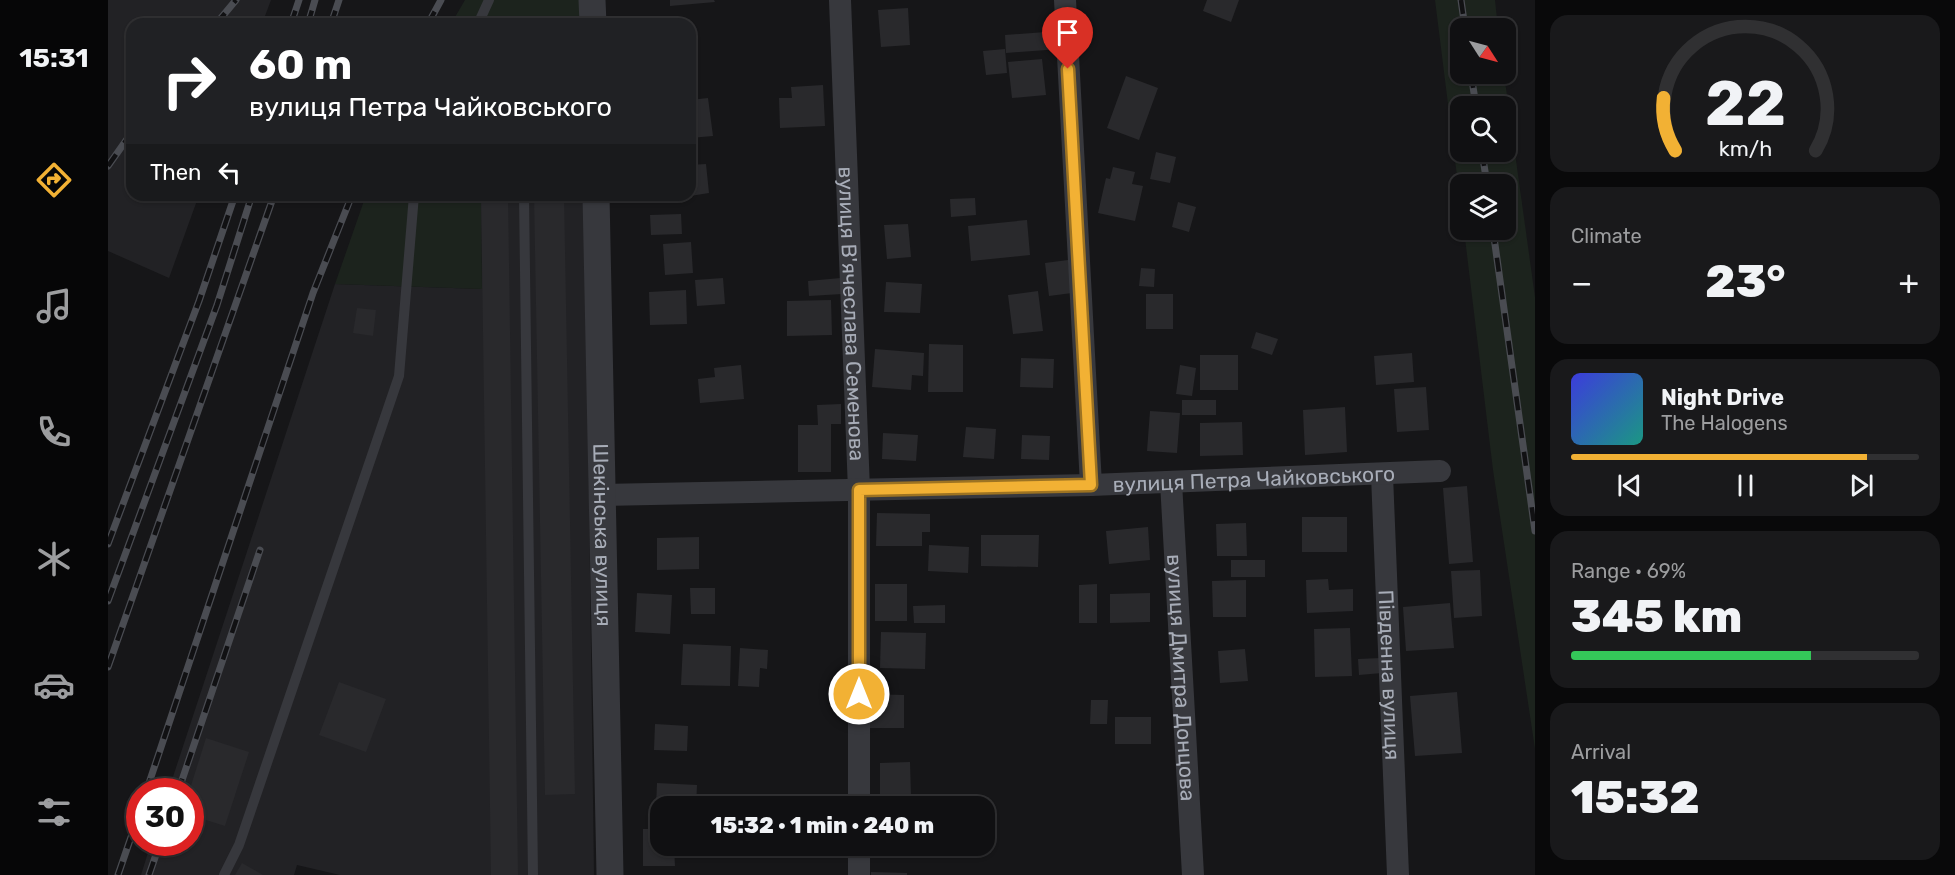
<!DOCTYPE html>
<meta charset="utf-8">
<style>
:root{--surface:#101012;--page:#19191b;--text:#f1f3f6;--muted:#9c9d9f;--line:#303032;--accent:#f2b134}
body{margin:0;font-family:Rubik,sans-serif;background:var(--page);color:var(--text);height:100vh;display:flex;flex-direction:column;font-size:22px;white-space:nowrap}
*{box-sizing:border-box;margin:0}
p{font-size:20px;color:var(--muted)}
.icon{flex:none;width:33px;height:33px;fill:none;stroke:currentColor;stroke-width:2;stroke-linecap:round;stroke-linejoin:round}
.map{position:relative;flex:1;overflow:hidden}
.drawer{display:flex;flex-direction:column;gap:15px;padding:15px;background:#09090a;width:420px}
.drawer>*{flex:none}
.top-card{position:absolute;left:18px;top:18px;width:570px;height:183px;border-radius:18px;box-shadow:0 2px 4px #0004,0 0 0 2px var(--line);background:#202124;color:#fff;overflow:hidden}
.needle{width:39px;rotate:126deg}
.tools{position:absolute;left:1342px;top:18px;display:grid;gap:12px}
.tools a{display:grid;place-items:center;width:66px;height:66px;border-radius:12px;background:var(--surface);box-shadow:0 2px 4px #0004,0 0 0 2px var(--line);font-size:30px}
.speed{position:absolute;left:18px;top:778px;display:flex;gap:12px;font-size:30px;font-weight:700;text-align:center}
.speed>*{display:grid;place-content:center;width:78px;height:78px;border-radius:50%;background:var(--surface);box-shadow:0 2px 4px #0004,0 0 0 2px var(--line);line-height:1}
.speed .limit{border:9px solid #d22;background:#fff;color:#111}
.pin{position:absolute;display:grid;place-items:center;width:51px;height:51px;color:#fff;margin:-62px -26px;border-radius:50% 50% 50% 0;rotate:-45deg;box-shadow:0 0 6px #0007}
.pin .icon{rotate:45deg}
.me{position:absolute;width:66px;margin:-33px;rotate:0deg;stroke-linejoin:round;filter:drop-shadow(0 0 4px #0008)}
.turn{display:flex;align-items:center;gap:21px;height:126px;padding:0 24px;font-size:27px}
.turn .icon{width:78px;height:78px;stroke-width:2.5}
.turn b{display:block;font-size:42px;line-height:51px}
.then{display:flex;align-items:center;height:57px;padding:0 24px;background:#0003;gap:12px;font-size:22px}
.big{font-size:45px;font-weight:800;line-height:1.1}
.drawer .tile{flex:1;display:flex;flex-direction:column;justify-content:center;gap:9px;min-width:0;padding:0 21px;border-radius:18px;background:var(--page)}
.drawer .dial{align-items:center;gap:0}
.dial svg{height:156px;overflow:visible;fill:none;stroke:var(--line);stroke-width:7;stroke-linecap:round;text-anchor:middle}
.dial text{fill:var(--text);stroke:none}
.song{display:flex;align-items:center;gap:18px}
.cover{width:72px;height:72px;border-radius:9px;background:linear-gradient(135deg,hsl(240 70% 55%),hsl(170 70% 35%))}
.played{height:6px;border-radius:3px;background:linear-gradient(90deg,var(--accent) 85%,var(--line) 85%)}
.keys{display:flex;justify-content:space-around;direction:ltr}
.heat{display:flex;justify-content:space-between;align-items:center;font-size:33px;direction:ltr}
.charge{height:9px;border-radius:4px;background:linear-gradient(90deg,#34c759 69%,var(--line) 0)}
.trip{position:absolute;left:542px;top:796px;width:345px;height:60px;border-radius:18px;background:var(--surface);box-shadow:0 2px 4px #0004,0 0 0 2px var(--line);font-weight:800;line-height:60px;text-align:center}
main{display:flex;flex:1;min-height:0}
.menu{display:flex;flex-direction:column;width:108px;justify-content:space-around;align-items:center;background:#060607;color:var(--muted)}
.menu .icon{width:42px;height:42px}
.menu .selected{color:var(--accent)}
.menu b{font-size:27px;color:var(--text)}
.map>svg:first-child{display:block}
.built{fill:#222225}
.green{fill:#1c231d;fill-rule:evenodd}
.building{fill:#29292c}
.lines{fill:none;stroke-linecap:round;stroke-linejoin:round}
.service{stroke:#37383d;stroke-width:10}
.minor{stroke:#37383d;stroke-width:22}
.tertiary{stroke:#37383d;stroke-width:27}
.rail-casing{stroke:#4a4c52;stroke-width:7}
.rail{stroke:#111113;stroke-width:4.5;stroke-dasharray:14;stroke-linecap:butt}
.route-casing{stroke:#9d7322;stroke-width:15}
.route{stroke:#f2b134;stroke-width:10}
.labels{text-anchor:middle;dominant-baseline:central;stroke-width:6;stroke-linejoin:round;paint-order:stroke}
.street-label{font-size:21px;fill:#a8adb8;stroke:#111113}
</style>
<main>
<nav class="menu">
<b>15:31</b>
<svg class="icon selected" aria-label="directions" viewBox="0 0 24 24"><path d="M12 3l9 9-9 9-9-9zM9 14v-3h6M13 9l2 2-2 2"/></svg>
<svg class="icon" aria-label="music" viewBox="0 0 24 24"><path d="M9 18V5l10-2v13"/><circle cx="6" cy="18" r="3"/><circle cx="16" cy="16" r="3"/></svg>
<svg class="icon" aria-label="phone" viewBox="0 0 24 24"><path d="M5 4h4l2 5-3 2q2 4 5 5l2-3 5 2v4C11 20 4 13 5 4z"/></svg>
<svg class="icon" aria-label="climate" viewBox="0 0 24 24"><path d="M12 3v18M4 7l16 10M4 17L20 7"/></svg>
<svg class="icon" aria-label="car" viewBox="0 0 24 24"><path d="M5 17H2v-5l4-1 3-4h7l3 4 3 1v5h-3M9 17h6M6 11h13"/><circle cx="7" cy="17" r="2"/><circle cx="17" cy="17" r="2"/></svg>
<svg class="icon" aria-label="filters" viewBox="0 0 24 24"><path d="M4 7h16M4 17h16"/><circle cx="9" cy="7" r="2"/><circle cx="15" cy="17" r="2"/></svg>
</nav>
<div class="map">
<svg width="1427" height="875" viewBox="0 0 1427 875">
<rect width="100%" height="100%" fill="#161618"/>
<path class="built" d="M0 0H163L154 24H24V195H91L61 278 0 251Z
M373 195H477L486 875H232L189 865 186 875H33L43 843H82V792H60L227 284 374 289Z"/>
<path class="green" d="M357 0H474V24H343Z
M1327 0H1387L1390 28H1353V74H1396L1427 297V749L1385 470 1356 230H1398V184H1353V208ZM1353 106H1398V152H1353Z
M258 195H373L374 289 227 284Z"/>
<path class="building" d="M562 0H606L607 2 562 6Z
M1099 0H1131L1123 22 1095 11Z
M800 8 802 45 773 47 770 10Z
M951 31 952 49 898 53 897 35Z
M897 49 899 73 878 75 875 51Z
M934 59 938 95 904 98 900 62Z
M1018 76 1050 88 1031 140 999 128Z
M715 85 717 126 672 128 671 98H684L683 87Z
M600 98 605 136 582 138V100Z
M1048 152 1068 157 1062 183 1042 179Z
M598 164 601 193 582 196V165Z
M1005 167 1027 172 1024 184 1035 186 1027 221 990 213 998 178 1002 179Z
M373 195H400L410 875H383Z
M426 195H456L467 794 437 795Z
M867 198 868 215 843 217 842 199Z
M1070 202 1088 207 1081 232 1064 227Z
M573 214 574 234 543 235 542 215Z
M919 220 922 255 863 261 860 226Z
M800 224 803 257 779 259 776 225Z
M583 242 585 273 557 275 555 244Z
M960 260 964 293 941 296 937 263Z
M1033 268 1047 269 1046 287 1031 286Z
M615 278 617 304 589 306 587 280Z
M733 278 734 294 701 296 700 281Z
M778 282 814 284 812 313 776 312Z
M578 290 579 324 542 325 541 292Z
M930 291 935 331 905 334 900 295Z
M1038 294H1065V329H1038Z
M723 300 724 335 679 336V301Z
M249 308 268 310 265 336 245 333Z
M1148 332 1170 339 1164 355 1143 348Z
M821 344 855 345V392H820Z
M767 349 816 353 815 376 804 375 803 390 764 387Z
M1304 353 1306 382 1268 385 1266 356Z
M1092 355H1130V390H1092Z
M913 358 946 359 945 388 912 387Z
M633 365 636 399 592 403 590 379 607 377 606 368Z
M1072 365 1088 368 1084 396 1068 394Z
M1318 387 1321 430 1289 432 1286 389Z
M1074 400H1108V415H1074Z
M733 404V424H723V472H690V425H710L709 405Z
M1237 407 1239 452 1197 455 1195 410Z
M1042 411 1072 413 1069 453 1039 451Z
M1134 422 1135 455 1092 456V423Z
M858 427 888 429 886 459 855 457Z
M775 433 810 435 808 461 774 459Z
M914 435 942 436 941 460 913 459Z
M1359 486 1365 562 1341 564 1335 488Z
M769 513 822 514V532H814V546H768Z
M1194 517H1239V552H1194Z
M1138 523 1139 556H1109L1108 524Z
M1040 527 1042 560 1001 564 998 531Z
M873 535H931L930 567 873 566Z
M591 537V569L549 570V538Z
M821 545 861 547 860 573 820 571Z
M1123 560H1157V577H1123Z
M1372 570 1374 616 1346 618 1343 571Z
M1220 579 1221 590 1245 589V611L1199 613 1198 580Z
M1138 580V617H1105L1104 581Z
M767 584H799V621H767Z
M989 584V623H971V585Z
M582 588H607V614H583Z
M529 593 564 595 562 634 527 632Z
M1042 593V622L1002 623V594Z
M1342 603 1346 648 1298 651 1295 607Z
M837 605V623H806L805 606Z
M1242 628 1244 676 1207 677 1206 629Z
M773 632 818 633 817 669 772 668Z
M575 644 623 646 622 686 573 685Z
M632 648 660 650 659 669 652 668 651 687 630 686Z
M1137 649 1140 681 1112 683 1110 651Z
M1273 658 1274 673 1251 675 1250 659Z
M231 682 278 699 258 752 211 735Z
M1349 692 1354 753 1307 756 1302 696Z
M758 694 796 695V728H758Z
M983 700H1000L999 724H982Z
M1007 717H1043V744H1007Z
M547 724 580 726 579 751 546 750Z
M98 738 141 752 117 826 82 815 81 792Z
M802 762 803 796H772V763Z
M549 783 589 785 588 807 548 808Z
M813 804 843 805V807H813Z
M543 809H552V846H566L567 866H535V829H543Z
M134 863 155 875H127Z
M763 872 799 873V875H763Z"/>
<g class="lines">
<path class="service" d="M370 24 381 0
M416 195 425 875
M116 875 131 845 291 376 306 195"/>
<g class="minor">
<path id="s1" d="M732 0 751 490V807"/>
<path d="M957 0 983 485"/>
<path id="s2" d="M1274 475 1290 875"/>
<path id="s3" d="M1063 482 1085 875"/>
<path id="s4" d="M494 495 983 485 1332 471"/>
<path d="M751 846V875"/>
</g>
<g class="tertiary">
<path d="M484 0 485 24"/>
<path id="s5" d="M488 195 502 875"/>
</g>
<g class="rail-casing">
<path id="rail" d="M1353 0 1357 28
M108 24 128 0
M183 24 191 0
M200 24 207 0
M223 24 231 0
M320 24 333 0
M1363 74 1368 106
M1374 152 1379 184
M0 166 24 132
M1385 230 1427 531
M0 544 91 301 127 195
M0 601 109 305 144 195
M0 667 166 195
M38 792 205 293 244 195
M70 792 152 550
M10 875 32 811
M41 875 52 843"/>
</g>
<use href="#rail" class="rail"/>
</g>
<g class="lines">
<g class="route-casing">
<path id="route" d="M751 694V490L983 485 960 69"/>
</g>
<use href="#route" class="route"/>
</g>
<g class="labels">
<g class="street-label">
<text stroke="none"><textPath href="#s1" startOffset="314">вулиця В'ячеслава Семенова</textPath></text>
<text stroke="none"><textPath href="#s4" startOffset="652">вулиця Петра Чайковського</textPath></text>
<text stroke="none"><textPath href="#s5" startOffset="340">Шекінська вулиця</textPath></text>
<text stroke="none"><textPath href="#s2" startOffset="200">Південна вулиця</textPath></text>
<text stroke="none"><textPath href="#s3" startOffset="196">вулиця Дмитра Донцова</textPath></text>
</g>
</g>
</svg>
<div class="tools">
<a><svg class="needle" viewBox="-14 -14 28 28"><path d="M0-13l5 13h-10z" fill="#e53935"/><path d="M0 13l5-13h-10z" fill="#9c9d9f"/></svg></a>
<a><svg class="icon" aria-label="search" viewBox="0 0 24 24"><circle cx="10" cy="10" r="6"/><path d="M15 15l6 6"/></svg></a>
<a><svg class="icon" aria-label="layers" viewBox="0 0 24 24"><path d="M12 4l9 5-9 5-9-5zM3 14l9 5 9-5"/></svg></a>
</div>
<div class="speed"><div class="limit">30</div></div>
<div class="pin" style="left:960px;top:69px;background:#d93025"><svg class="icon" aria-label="arrive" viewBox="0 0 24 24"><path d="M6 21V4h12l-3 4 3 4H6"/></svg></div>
<svg class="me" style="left:751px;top:694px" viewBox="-20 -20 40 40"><circle r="17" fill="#f2b134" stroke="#fff" stroke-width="3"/><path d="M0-11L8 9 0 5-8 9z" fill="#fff"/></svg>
<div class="trip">15:32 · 1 min · 240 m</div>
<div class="top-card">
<div class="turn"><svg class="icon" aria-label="right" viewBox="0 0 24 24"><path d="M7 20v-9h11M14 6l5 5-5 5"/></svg><div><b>60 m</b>вулиця Петра Чайковського</div></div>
<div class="then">Then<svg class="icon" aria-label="left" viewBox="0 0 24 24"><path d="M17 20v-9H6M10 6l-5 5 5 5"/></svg></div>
</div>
</div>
<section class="drawer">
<div class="tile dial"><svg viewBox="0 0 100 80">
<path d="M14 69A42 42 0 1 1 86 69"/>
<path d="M14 69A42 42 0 0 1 8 42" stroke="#f2b134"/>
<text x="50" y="56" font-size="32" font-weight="700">22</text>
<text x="50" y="72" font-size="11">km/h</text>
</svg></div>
<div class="tile"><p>Climate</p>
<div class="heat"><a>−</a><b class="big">23°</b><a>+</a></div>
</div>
<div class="tile">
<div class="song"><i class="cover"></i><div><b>Night Drive</b><p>The Halogens</p></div></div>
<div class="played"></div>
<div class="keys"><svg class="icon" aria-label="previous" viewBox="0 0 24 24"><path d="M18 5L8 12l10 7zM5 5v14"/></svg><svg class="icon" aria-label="pause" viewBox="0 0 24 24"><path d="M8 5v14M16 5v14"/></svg><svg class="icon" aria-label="next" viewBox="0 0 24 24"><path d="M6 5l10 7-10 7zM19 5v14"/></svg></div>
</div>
<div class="tile"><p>Range · 69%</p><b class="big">345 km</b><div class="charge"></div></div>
<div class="tile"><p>Arrival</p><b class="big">15:32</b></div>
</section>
</main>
